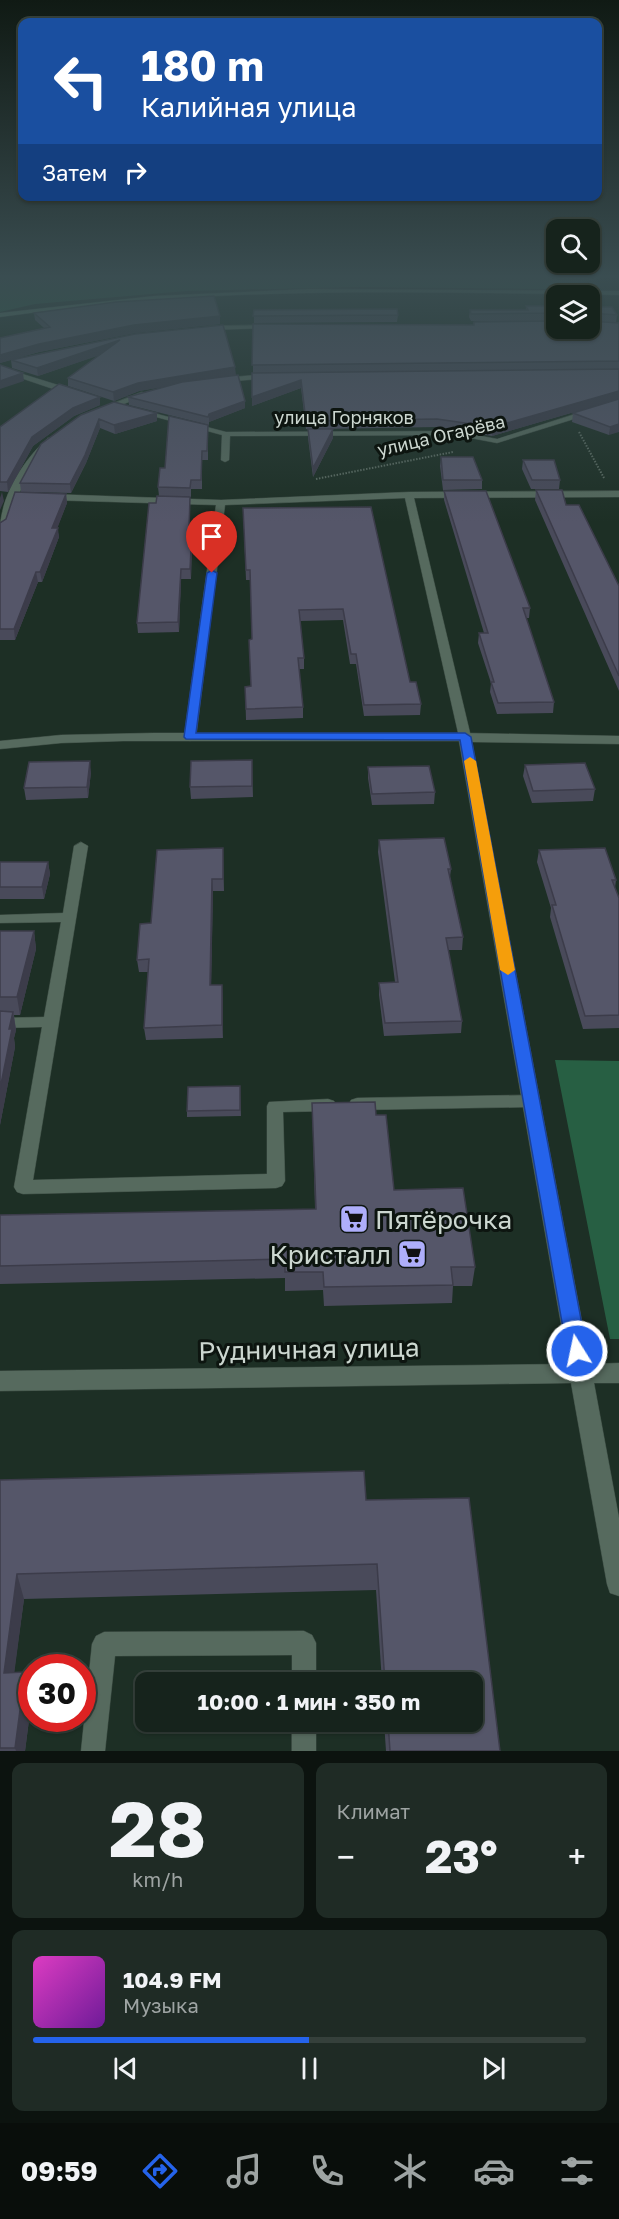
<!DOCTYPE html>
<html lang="ru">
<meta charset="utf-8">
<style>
:root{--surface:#16231c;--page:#1f2b25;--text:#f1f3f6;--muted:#9ea4a3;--line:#35403b;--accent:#2563eb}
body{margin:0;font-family:"Golos Text",sans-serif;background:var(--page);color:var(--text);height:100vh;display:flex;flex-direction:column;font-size:22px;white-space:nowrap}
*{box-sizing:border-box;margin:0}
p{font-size:20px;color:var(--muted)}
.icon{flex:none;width:33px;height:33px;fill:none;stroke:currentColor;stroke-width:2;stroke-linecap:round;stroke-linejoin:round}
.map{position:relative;height:1751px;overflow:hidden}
.side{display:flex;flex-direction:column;gap:12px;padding:12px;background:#0c130f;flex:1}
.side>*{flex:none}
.top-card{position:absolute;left:18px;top:18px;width:584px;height:183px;border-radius:12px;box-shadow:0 2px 4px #0004,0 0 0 2px var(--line);background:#1a4fa0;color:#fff;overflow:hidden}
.fabs{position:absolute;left:546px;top:219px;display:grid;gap:12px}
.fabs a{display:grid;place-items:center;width:54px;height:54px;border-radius:12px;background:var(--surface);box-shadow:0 2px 4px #0004,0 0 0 2px var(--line);font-size:30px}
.speed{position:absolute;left:18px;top:1654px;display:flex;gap:12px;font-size:30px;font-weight:700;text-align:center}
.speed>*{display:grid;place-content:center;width:78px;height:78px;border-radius:50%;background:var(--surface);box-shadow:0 2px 4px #0004,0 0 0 2px var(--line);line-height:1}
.speed .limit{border:9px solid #d22;background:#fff;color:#111}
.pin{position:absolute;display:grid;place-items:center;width:51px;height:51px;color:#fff;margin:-62px -26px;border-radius:50% 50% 50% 0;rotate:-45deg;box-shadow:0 0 6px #0007}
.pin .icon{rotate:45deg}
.me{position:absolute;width:66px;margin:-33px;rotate:350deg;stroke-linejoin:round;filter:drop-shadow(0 0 4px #0008)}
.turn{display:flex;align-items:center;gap:21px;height:126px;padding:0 24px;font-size:27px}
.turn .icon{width:78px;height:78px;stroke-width:2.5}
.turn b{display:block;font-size:42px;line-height:51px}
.then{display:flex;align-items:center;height:57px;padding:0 24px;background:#0003;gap:12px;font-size:22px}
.big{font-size:45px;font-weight:700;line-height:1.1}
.side .widget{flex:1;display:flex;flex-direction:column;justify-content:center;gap:9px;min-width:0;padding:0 21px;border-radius:12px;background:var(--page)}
.side .dial{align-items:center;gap:0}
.dial b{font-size:78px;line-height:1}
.song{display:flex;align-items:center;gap:18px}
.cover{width:72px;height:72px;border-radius:9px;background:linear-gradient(135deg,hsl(310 70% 55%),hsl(280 70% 35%))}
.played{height:6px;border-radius:3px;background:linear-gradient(90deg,var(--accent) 50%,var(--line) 50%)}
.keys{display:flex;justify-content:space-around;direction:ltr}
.heat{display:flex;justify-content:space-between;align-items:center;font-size:33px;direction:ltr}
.side .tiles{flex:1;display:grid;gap:12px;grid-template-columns:1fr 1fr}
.widget:last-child{grid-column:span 2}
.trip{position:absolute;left:135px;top:1672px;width:348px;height:60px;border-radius:12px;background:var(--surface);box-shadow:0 2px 4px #0004,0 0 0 2px var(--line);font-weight:700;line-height:60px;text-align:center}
.tab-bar{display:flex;height:96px;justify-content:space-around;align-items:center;background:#090e0b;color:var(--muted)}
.tab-bar .icon{width:42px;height:42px}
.tab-bar .current{color:var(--accent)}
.tab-bar b{font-size:27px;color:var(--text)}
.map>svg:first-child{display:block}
.green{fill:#275f43}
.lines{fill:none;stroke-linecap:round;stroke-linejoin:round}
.lane-casing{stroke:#3d4d44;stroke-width:1}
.street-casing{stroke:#3d4d44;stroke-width:1}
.secondary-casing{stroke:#3d4d44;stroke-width:1}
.path{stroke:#5b6b62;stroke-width:2;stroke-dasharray:1.5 1.5;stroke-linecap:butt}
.lane{fill:#566a5e;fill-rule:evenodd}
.street{fill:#566a5e;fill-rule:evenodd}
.secondary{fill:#608570;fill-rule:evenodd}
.wall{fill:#494a5a}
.shaded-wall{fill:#3c3c4a}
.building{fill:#555669;stroke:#3c3c4a;stroke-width:1.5}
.route{fill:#2563eb;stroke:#184099;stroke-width:1.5}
.slow{fill:#f59e0b}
.labels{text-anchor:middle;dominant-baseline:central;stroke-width:6;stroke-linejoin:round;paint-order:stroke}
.far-street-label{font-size:18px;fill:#ccd7d0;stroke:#0d1510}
.near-poi-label{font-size:26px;fill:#ccd7d0;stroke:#0d1510;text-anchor:start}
.near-street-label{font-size:26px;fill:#ccd7d0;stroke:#0d1510}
</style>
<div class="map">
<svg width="619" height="1751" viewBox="0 0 619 1751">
<rect width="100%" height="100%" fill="#1d2f25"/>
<path class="green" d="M0 277H607L547 289 355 287 186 291 35 304 0 312Z
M555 1060 619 1061V1339H610Z"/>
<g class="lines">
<g class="lane-casing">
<path id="lane" d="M269 325 271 328 208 330 205 328 208 326Z
M0 367 74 390 75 392 68 394 0 371Z
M269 374 273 376 272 378 222 382 218 380 222 378Z
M142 392 149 394 106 411 99 409Z
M619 400V405L497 443 455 435 230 436 229 460 225 462 221 460 222 435 138 412 142 410 226 432 455 431 497 439Z
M48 438 55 440 30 468 5 528 0 531C0 497 23 460 48 438Z
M619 491V497L414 498 471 737 465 741 459 737 405 498 225 505 196 737 190 741 184 737 216 505 48 500 44 497 48 494 221 500 409 492Z
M81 842 88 846 33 1180 267 1174V1106L269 1102 328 1099 334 1101 336 1105 334 1109 328 1111 283 1112 285 1181 282 1186 276 1188 23 1194 17 1192 14 1187 42 1027 0 1028V1018L44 1017 61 922 0 923V915L63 913 74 846Z
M531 1095 537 1097 539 1101 537 1105 531 1107 357 1110 351 1108 349 1104 351 1100 357 1098Z
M304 1631 312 1635 316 1643V1683H292V1655L115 1656 105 1751H81L92 1644 96 1636 104 1632Z
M292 1722H316V1751H292Z"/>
</g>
<g class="street-casing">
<path id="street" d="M153 733H465L619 736V744L472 742 590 1364 619 1363V1383H594L619 1518V1596L610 1593 607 1584 571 1383 0 1391V1371L568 1364 459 741H123L61 743 0 749V741L61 735Z"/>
</g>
<g class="secondary-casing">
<path id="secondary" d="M309 289 619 291V295C464 293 309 288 154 300 102 304 51 310 0 317V313L154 296Z"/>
</g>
<path class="path" d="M579 432 604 478
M316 479 453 452"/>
<use href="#lane" class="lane"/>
<use href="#street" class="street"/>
<use href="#secondary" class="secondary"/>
</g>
<path class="wall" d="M526 306H556V328L590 307 617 315 616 323 590 321 619 323V369L253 373V324L473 325 474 322 556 321H471L469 317 470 310H526Z
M254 310 398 315 397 322 254 323Z
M34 313 220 324 135 333 39 352 0 363V338L44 328 35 320Z
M135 334 236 375 224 377 245 401V408L209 422V425L129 405 128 397 167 386 139 391 114 401 68 386V378L99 355 38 376 12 368 11 360Z
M619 369V399L492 436 437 427 317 429H333V438L313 477 308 438V429H306L301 388 252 406V373Z
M100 397V405L74 416 33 446 8 492 0 491V427Z
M619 399 609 435 572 422 573 413Z
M81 415 157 421 115 434 100 428 86 463 71 493 21 492 20 483Z
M208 434V460H202V489H191V497L159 496 158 487 165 468Z
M441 457 482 480V489L443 490 440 466Z
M523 460 560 480 559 489H531L522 469Z
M536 490 566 505 619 586V691L535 500Z
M444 491 530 608 529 618H526L554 702 553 713 497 714 490 692 491 683 478 643 479 633H484L444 500Z
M66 494 67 503 57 528 59 537 42 582H38L15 640H0V523Z
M190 506V530H192V540L191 579H181L179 632 138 633 137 623Z
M371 507 410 682 421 704 420 715 364 716 356 664H350L343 620 300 621 304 658V669H299L303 707V718L246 720 245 687 251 686 252 639 250 580H246L243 508Z
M252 760 253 797 191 799 190 787Z
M525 765 595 789 593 801 532 803 523 776Z
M368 767 435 792 434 804 372 805 368 778Z
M91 772 88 798 26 800 24 788Z
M379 840 451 869 450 877 463 937 462 950H448L462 1021 461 1033 384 1036 379 995V983L395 982 378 852Z
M223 848 224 891H213L211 985H222L223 1038 146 1040 144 1028 148 972H139L137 960 151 923Z
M539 850 616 880 615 888 619 898V1028L583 1029 550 917 551 908 537 862Z
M0 862H48L50 874 44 899H0Z
M0 931H34L36 949 20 1015H14L16 1030 14 1038 15 1047 0 1125Z
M240 1086 241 1116 187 1117V1111Z
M312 1103 376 1115 394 1190 475 1267 472 1286H453L452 1303 324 1306 323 1290 285 1291V1278L0 1284V1215L315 1209Z
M364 1471 366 1500 469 1498 500 1751H386L384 1722H472V1683H382L376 1590 24 1599 14 1672H25L32 1697 25 1751H0V1480Z"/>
<path class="shaded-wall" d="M220 316V324L135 333 39 352 0 363V355L39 344 134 325Z
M120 340 121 348 38 376 37 368Z
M235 367 236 375 139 391 114 401 113 392 138 383Z
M23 373 24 381 0 389V381Z
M301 380V388L252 406V397Z
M619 391V399L492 436 493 427Z
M100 397V405L74 416 33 446 8 492 7 482 32 437 73 408Z
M245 401V408L209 422V414Z
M157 413V421L115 434 114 425Z
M99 419 100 428 86 463 71 493 70 484Z
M619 424V432L609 435 610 427Z
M333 429V438L313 477V468Z
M2 492 4 501 0 510V498Z
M66 494 67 503 54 537 52 528Z
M58 528 59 537 42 582 40 572Z
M192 530V540L191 579 190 569Z
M181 569V579L179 632 178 622Z
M36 572 38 582 15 640 14 629Z
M90 761 91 772 88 798 87 787Z
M48 862 50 874 44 899 42 887Z
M212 879 213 891 211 997 210 985Z
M34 931 36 949 20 1015 17 997Z
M222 985 223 997V1038L222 1025Z
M13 1012 16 1030 14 1038 15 1047 0 1125V1089L9 1029Z
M17 1574 24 1599 11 1698 4 1673Z
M25 1672 32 1697 25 1751H16L15 1748Z"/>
<path class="building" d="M214 296 220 316 134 325 39 344 0 355V338L50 327 34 313 116 302Z
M526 306H556V313L471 314 470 310H528Z
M590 307H612L617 315 591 313 590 315Z
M397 309 398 315 253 316 254 310Z
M556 321V328H590V321L619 323V361L252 365 253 324 474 325V322Z
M223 325 235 367 138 383 113 392 68 378 120 340 37 368 11 360 135 334Z
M0 365 23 373 0 381Z
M619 369V391L493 427 437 419 306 421 301 380 252 397V373Z
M238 375 245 401 209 414 208 417 128 397 182 382Z
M59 384 100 397 73 408 32 437 7 482H0V427Z
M619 399V424L610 427 573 413Z
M114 402 157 413 114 425 99 419 85 455 70 484 20 483 41 444 81 415Z
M169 416 208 425 207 451H202L201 480H191L190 488 158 487 160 468H165Z
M308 429H333L313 468Z
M441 457H473L482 480H443Z
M523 460H554L560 480H532Z
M536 490H562L566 505H579L619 586V676Z
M444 491H486L530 608H523L554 702 498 703 491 682H494L479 633H488Z
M15 492 66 494 52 528H58L40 572H36L14 629H0V523L6 519Z
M157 496 190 497 189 530H192L190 569H181L178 622 137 623 149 503H156Z
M371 507 410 682H416L421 704 364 705 356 654H351L343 609 299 610 304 658H298L303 707 246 709 245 687 251 686 249 640 252 639 250 570H246L243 508Z
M252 760V786L190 787 191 761Z
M90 761 87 787 24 788 29 762Z
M585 763 595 789 533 791 525 765Z
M429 766 435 792 372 794 368 767Z
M444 838 451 869H448L463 937 446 938 462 1021 385 1023 379 983 398 982 379 840Z
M223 848V879H212L210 985H222V1025L144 1028 149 959 137 960 140 924 151 923 157 850Z
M605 848 616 880H612L619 898V1015L585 1016 552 905H556L539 850Z
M0 862H48L42 887H0Z
M0 931H34L17 997H0Z
M0 1011 13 1012 9 1029H12L0 1089Z
M240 1086V1110L187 1111 188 1087Z
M375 1102 376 1115H386L394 1190 463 1188 475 1267H451L453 1285 324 1287 323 1272H285V1259L0 1266V1215L316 1209 312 1103Z
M364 1471 366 1500 469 1498 500 1751H390L388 1722H472V1683H385L377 1564 17 1574 4 1673 25 1672 15 1748H0V1480Z"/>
<linearGradient id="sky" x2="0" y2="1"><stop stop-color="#101a14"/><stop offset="0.53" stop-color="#3a4d51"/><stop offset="1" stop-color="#3a4d51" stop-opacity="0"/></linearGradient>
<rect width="619" height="522" fill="url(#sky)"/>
<path class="route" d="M212 570 217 573 196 733H465L471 737 587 1351 584 1357 577 1360 570 1357 567 1351 460 740 186 739 184 737 207 573Z"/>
<path class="slow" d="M470 757 476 761 515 970 508 975 500 970 464 761Z"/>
<defs>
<g id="supermarket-square" transform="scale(1.5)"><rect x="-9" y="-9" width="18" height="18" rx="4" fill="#aeaefa" stroke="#0d1510"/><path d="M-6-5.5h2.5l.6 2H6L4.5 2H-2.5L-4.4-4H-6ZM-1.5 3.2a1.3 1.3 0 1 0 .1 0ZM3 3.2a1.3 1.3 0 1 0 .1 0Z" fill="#111"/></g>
</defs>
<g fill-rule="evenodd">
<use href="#supermarket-square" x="354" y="1219"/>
<use href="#supermarket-square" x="412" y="1254"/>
</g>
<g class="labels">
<g class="far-street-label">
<text x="344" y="417">улица Горняков</text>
<text transform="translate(441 435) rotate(-13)">улица Огарёва</text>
</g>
<g class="near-poi-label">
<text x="375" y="1219">Пятёрочка</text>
<text x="391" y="1254" text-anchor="end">Кристалл</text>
</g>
<g class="near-street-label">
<text transform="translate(309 1349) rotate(-1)">Рудничная улица</text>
</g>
</g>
</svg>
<div class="fabs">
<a><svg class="icon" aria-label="search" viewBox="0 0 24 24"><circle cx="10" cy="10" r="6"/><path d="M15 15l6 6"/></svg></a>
<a><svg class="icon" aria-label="layers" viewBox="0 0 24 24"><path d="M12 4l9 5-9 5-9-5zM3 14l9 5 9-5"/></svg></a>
</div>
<div class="speed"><div class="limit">30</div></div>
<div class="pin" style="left:212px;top:573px;background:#d93025"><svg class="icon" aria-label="arrive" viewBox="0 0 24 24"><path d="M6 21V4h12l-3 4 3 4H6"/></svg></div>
<svg class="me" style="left:577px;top:1351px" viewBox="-20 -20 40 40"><circle r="17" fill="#2563eb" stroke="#fff" stroke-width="3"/><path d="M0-11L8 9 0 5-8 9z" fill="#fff"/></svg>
<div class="trip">10:00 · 1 мин · 350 m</div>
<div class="top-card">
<div class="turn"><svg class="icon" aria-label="left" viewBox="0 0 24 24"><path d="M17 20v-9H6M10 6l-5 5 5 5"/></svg><div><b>180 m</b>Калийная улица</div></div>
<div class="then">Затем<svg class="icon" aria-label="right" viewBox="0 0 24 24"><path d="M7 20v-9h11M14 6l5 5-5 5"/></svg></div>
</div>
</div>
<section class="side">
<div class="tiles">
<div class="widget dial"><b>28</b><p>km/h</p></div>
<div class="widget"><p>Климат</p>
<div class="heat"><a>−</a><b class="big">23°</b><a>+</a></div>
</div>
<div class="widget">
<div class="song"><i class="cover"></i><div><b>104.9 FM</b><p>Музыка</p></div></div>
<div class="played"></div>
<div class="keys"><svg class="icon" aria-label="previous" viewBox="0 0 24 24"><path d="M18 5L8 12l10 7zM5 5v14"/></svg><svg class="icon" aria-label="pause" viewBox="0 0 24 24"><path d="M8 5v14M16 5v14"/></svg><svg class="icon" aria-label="next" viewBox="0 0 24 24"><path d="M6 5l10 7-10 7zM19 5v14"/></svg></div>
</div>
</div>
</section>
<nav class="tab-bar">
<b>09:59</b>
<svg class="icon current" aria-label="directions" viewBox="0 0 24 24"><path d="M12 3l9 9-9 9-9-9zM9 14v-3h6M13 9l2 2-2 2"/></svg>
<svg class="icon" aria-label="music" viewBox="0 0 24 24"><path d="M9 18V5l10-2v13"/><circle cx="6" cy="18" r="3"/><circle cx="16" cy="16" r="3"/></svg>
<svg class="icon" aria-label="phone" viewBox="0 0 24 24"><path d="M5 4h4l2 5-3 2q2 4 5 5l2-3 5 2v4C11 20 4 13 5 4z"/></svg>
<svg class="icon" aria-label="climate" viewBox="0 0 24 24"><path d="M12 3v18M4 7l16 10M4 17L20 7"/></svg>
<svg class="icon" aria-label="car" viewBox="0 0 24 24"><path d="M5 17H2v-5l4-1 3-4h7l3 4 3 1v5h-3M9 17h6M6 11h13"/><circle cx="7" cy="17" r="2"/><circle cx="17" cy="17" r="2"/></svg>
<svg class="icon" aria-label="filters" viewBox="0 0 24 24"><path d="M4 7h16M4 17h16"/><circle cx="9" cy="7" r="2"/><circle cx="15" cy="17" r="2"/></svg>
</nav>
